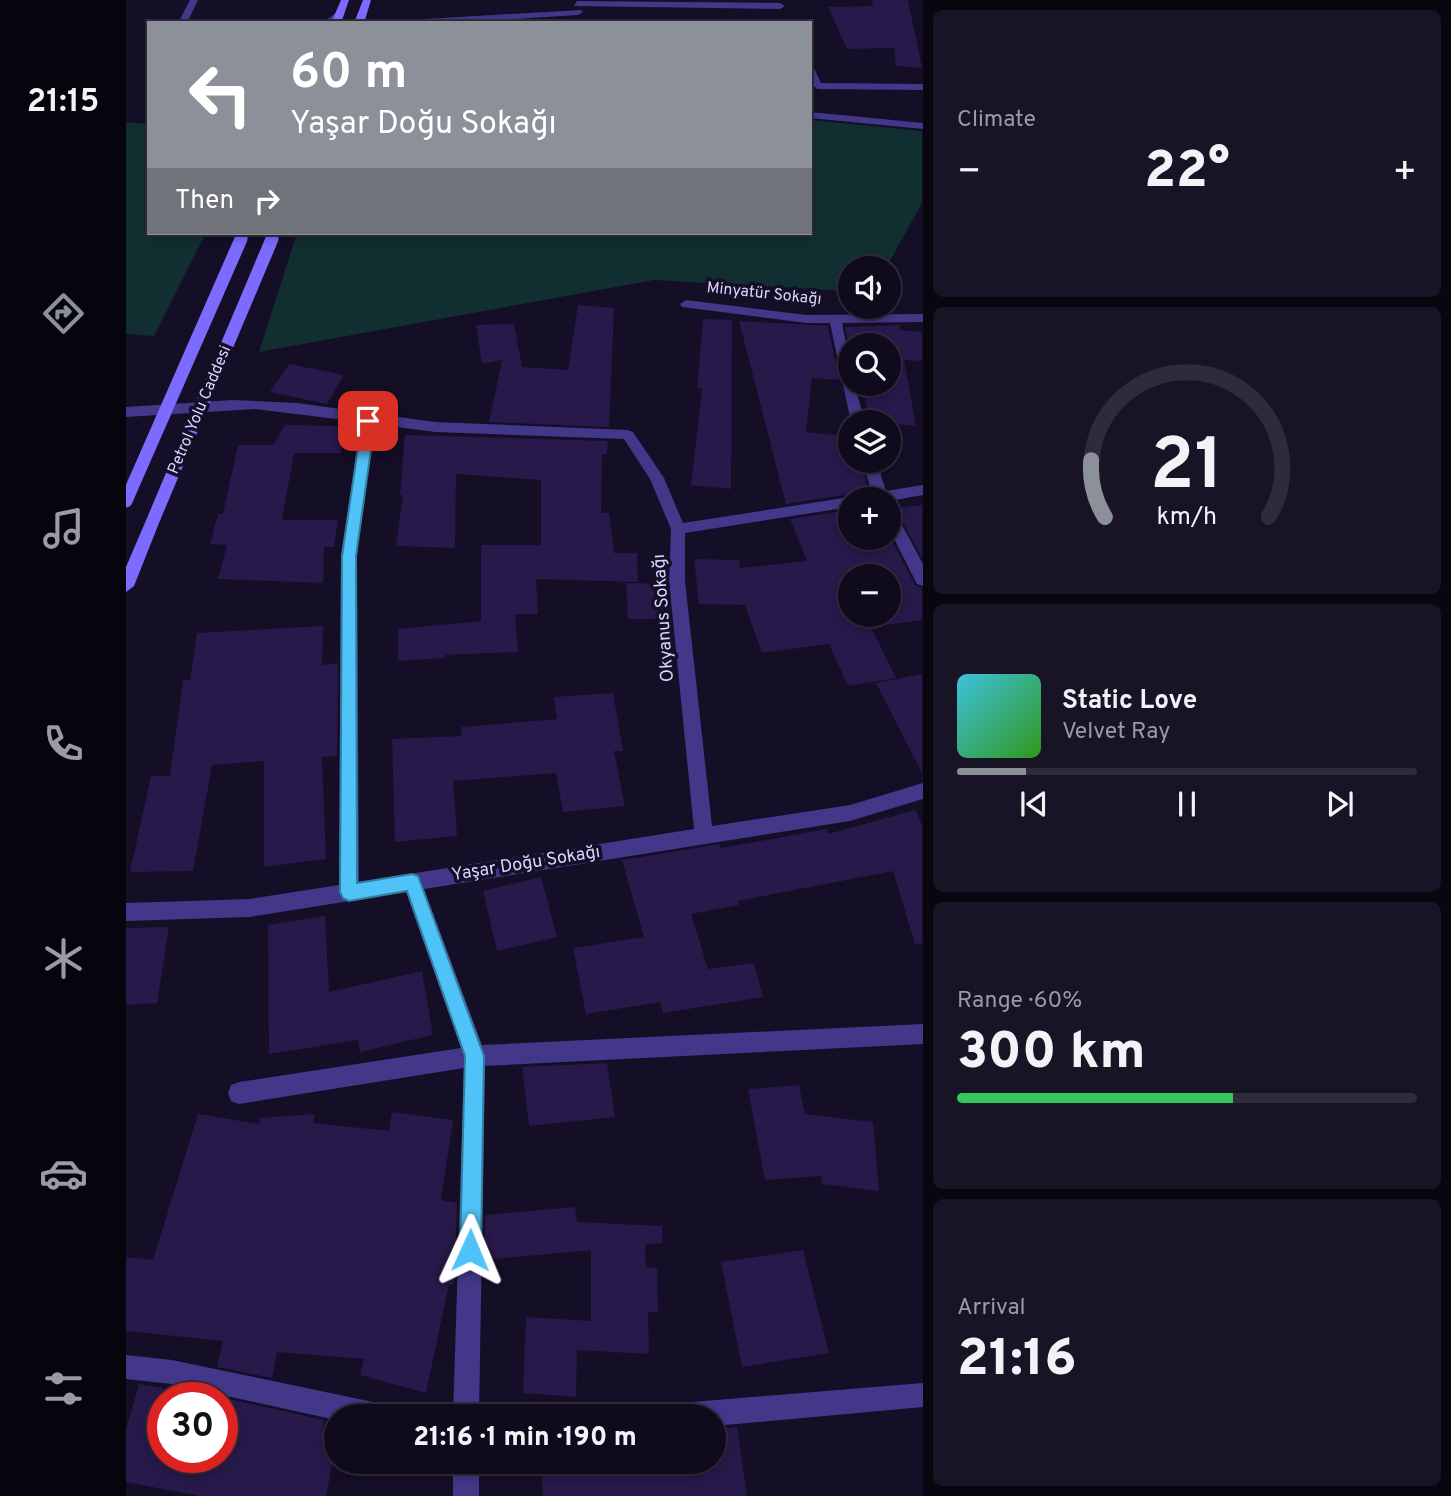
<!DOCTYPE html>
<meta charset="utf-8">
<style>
:root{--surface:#100a1d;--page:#191326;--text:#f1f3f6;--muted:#9c9aa4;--line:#302b3b;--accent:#8c9099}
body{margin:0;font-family:Overpass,sans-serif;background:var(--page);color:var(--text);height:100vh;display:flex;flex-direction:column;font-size:26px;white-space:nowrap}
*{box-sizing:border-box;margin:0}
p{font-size:23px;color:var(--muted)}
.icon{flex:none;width:38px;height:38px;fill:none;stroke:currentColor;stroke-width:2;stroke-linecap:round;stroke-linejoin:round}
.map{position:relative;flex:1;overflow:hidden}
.sheet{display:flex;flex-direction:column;gap:10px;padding:10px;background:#090610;width:528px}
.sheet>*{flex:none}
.banner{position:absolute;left:21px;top:21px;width:665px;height:214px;border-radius:0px;box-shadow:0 4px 10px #0003,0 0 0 2px var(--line);background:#8c9099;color:#fff;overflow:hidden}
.controls{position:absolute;left:712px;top:256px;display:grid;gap:14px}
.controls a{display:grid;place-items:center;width:63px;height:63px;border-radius:50%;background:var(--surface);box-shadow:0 4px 10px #0003,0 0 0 2px var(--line);font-size:35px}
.speed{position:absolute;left:21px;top:1382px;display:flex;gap:14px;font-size:35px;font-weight:700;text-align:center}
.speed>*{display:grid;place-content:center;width:91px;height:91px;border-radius:50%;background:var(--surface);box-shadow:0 4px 10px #0003,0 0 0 2px var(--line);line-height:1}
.speed .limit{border:10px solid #d22;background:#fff;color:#111}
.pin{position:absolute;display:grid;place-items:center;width:60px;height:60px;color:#fff;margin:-30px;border-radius:14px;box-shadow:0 4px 10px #0006}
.me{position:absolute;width:77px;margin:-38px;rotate:1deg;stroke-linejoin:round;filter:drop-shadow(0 0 5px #0008)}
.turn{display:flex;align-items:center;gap:24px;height:147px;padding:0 28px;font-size:32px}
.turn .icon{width:91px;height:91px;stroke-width:2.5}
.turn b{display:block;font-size:49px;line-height:60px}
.then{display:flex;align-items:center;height:66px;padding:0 28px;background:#0003;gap:14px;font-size:26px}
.big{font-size:52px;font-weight:800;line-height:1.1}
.sheet .widget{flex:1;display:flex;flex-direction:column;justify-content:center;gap:10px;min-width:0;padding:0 24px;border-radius:10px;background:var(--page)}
.sheet .dial{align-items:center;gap:0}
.dial svg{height:182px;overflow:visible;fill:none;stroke:var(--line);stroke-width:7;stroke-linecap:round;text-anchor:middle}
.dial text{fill:var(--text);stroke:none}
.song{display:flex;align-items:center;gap:21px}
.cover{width:84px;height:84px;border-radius:10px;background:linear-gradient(135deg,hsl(190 70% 55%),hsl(110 70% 35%))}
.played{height:7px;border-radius:4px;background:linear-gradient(90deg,var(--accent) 15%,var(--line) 15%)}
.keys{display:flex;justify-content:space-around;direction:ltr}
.heat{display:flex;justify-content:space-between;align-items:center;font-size:38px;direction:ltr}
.charge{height:10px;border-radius:5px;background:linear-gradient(90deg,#34c759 60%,var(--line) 0)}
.trip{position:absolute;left:198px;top:1404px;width:402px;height:70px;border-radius:35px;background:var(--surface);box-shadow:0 4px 10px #0003,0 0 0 2px var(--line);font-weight:800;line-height:70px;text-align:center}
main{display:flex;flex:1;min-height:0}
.tabs{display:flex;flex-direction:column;width:126px;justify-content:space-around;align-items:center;background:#06040c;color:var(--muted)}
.tabs .icon{width:49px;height:49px}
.tabs .active{color:var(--accent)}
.tabs b{font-size:32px;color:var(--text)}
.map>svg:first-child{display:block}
.green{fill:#112f31}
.building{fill:#271949;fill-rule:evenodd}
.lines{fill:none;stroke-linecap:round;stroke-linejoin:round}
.minor{fill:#423788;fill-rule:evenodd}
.tertiary{fill:#423788;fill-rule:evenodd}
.secondary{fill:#7d6bff;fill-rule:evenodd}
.secondary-bridge-far1{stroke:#7d6bff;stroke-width:10}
.secondary-bridge{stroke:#7d6bff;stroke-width:13}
.route{fill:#4fc3f7;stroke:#337fa1;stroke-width:2}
.labels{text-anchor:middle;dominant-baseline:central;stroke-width:7;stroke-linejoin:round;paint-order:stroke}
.far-street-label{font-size:16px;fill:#ddd4ff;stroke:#150e27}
.street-label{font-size:18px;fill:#ddd4ff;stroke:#150e27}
</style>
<main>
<nav class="tabs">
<b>21:15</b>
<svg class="icon active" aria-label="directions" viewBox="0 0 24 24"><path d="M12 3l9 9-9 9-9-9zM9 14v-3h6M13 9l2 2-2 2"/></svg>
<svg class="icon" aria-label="music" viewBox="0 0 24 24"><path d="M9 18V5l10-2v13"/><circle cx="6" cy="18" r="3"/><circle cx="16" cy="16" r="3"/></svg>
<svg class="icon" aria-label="phone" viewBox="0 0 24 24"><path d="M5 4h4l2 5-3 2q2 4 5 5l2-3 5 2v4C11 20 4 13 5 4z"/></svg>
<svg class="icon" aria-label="climate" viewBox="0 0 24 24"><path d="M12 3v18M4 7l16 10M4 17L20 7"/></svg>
<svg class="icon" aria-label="car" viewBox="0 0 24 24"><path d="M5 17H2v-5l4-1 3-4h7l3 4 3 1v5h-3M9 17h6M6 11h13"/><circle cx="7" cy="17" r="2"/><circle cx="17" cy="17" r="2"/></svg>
<svg class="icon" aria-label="filters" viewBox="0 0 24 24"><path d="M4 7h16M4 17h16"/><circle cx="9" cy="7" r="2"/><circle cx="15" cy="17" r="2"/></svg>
</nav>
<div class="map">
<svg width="797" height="1496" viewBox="0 0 797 1496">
<rect width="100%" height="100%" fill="#150e27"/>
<path class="green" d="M684 120 796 131V203L760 268H724V291L528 280 133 352 171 233H684Z
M0 122 23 124V233H80L28 336 0 334Z"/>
<path class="building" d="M746 0H782L796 68 770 66 768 48 721 49 702 7 747 6Z
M452 305 488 308 483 427 363 422 376 360 356 364 350 325 388 324 396 367 442 370Z
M577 319 606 320 605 489 565 485 576 389 571 388Z
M613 321 702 326 713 380 686 378 680 432 724 437V460H734L743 492 733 499 724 494 660 504Z
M773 325 774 330 796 332V361L778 360 790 426 744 422 736 383H763V345H724V354L719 327Z
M163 364 218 375 201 404 144 392Z
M159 425 219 426 215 453H168L156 520H212L208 547H198L197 583 92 579 101 545 84 544 92 514H97L112 445H147Z
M279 435 482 441 481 454H476L475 513H483L488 553H511L512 582 410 579 412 614H389L392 652 319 655V658L272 661V629L355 621V545H415V480L330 474 329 548 270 546 277 495H274Z
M796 505V558L769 508Z
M724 510V537H763V535L789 585 796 588V620L745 627 770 678 722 686 703 644 636 653 619 605 573 604 568 559 613 560 614 568 681 561 664 519ZM724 576H763V614H724Z
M500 583 540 584 543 619H502Z
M197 626 196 665 212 663 211 756 196 757 200 859 138 867V761L86 765 67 871 4 872 25 776H44L57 680H64L71 633Z
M796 674V773L750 683Z
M487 693 497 751H488L499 806 437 812 430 773 327 781 331 836 269 842 266 739 336 736 335 727 431 719 428 697Z
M789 810 796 825V943L789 944 767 871 612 901 613 905 565 914 582 969 628 963 637 997 537 1013 534 1002 460 1014 447 948 518 937 496 860 594 844 595 848 701 829 702 834Z
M415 877 431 937 371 951 357 891Z
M199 916 203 992 296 971 307 1035 234 1052 232 1040 143 1054 142 925Z
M43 927 31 1003 0 1005V928Z
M481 1063 489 1117 403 1126 396 1067Z
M673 1085 679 1114 747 1122 753 1191 696 1184 695 1176 639 1180 622 1089Z
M266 1112 327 1120 315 1200 331 1203 329 1277 328 1285 323 1284 300 1393 234 1375 238 1359 151 1352 146 1378 91 1367 97 1341 0 1331V1257L27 1260 72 1114 133 1124 134 1118 189 1114 187 1123 263 1131Z
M449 1207 451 1222 536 1226V1243L519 1245 520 1267 531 1268 532 1312H522L523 1354 451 1350 450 1397 397 1393 400 1317 465 1321V1250L358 1260 359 1215Z
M677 1250 703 1353 616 1367 595 1262Z
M13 1384 37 1388V1458H96V1398H84L85 1395 198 1420 196 1441 210 1444 200 1496H73L0 1482V1430Z
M611 1427 621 1496H417L415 1461H588V1429Z"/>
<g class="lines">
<path class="minor" d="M64 0H72L61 23H52Z
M451 1 654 3 659 6 654 9 448 6Z
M455 10 457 12 452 15 328 23H277L281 20Z
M211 12 219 14 207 23H196Z
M684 67 689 70 695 83 797 84V90L691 89 684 82Z
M560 300 680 315 797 314V322L716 323 724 365V383H728L739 422H725L704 323H680L556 307 554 304Z
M107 400 171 403 309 422 502 430 507 432 538 478 557 523 724 497 729 499H724V507L559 533V581L586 826 724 805 797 783V799L724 821 298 889 356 1045 797 1024V1044L359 1066 353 1416H327L338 1068 113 1104 105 1101 102 1093 105 1085 113 1082 335 1048 280 892 124 917 0 921V903L124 899 213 885 215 556 235 422 129 409 0 417V407ZM248 424 309 432 498 439 524 479 545 529 543 581 568 829 233 882 231 556Z
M736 460H750L760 491 797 485V495L763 501V499H736L746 493Z
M763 509 768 510 797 564V586L791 584 763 529Z
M0 1355 46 1360 252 1403 261 1407 264 1416H210V1420L46 1384 0 1379Z
M797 1383V1407L588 1426V1416H542L545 1407 554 1403Z
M327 1461H353V1496H327Z"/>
<path class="tertiary" d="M684 112 797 123V129L684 118Z"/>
<path class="secondary" d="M215 0H223L215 23H205Z
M237 0H245L238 23H228Z
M28 513 35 518 8 586 0 592V567L21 518Z"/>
<path class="secondary-bridge-far1" d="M114 240 117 233
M145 240 148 233"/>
<path class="secondary-bridge" d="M0 501 115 239
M28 518 146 239"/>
</g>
<path class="route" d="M242 416 249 421 230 556 231 883 286 874 292 876 358 1056 355 1250 352 1257 344 1260 337 1257 334 1250 339 1056 281 891 223 901 217 898 214 892 216 556 236 421Z"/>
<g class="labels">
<g class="far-street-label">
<text transform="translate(638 294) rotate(6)">Minyatür Sokağı</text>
<text transform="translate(74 410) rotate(-67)">Petrol Yolu Caddesi</text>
</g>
<g class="street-label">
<text transform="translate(538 618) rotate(-94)">Okyanus Sokağı</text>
<text transform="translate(400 864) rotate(-9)">Yaşar Doğu Sokağı</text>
</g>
</g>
</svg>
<div class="controls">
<a><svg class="icon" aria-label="sound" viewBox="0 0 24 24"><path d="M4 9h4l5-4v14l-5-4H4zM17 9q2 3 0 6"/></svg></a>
<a><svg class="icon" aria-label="search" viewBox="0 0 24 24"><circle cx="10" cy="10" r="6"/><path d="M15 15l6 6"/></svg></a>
<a><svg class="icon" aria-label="layers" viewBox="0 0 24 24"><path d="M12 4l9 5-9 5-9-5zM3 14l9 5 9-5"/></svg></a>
<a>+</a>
<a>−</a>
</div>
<div class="speed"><div class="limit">30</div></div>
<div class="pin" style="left:242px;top:421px;background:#d93025"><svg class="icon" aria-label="arrive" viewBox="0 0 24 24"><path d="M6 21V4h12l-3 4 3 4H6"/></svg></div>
<svg class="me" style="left:344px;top:1250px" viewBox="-20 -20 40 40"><path d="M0-17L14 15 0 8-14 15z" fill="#4fc3f7" stroke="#fff" stroke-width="4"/></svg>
<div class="trip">21:16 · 1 min · 190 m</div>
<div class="banner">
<div class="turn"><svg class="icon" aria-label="left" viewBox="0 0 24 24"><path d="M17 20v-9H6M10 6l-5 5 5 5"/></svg><div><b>60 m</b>Yaşar Doğu Sokağı</div></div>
<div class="then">Then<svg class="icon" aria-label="right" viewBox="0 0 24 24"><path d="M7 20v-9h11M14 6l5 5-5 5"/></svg></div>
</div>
</div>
<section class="sheet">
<div class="widget"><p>Climate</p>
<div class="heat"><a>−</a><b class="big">22°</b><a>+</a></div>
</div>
<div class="widget dial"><svg viewBox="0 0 100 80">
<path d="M14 69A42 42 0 1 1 86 69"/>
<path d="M14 69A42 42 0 0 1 8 44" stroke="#8c9099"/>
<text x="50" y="56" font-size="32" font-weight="700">21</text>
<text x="50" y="72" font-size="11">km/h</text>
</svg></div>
<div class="widget">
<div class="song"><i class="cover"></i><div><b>Static Love</b><p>Velvet Ray</p></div></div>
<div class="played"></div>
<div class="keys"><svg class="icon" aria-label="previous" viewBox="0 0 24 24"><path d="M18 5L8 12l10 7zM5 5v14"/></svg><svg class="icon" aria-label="pause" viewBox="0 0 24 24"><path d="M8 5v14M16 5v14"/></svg><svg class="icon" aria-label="next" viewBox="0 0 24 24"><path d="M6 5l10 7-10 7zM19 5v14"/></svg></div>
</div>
<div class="widget"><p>Range · 60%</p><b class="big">300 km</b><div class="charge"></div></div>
<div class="widget"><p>Arrival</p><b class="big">21:16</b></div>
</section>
</main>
